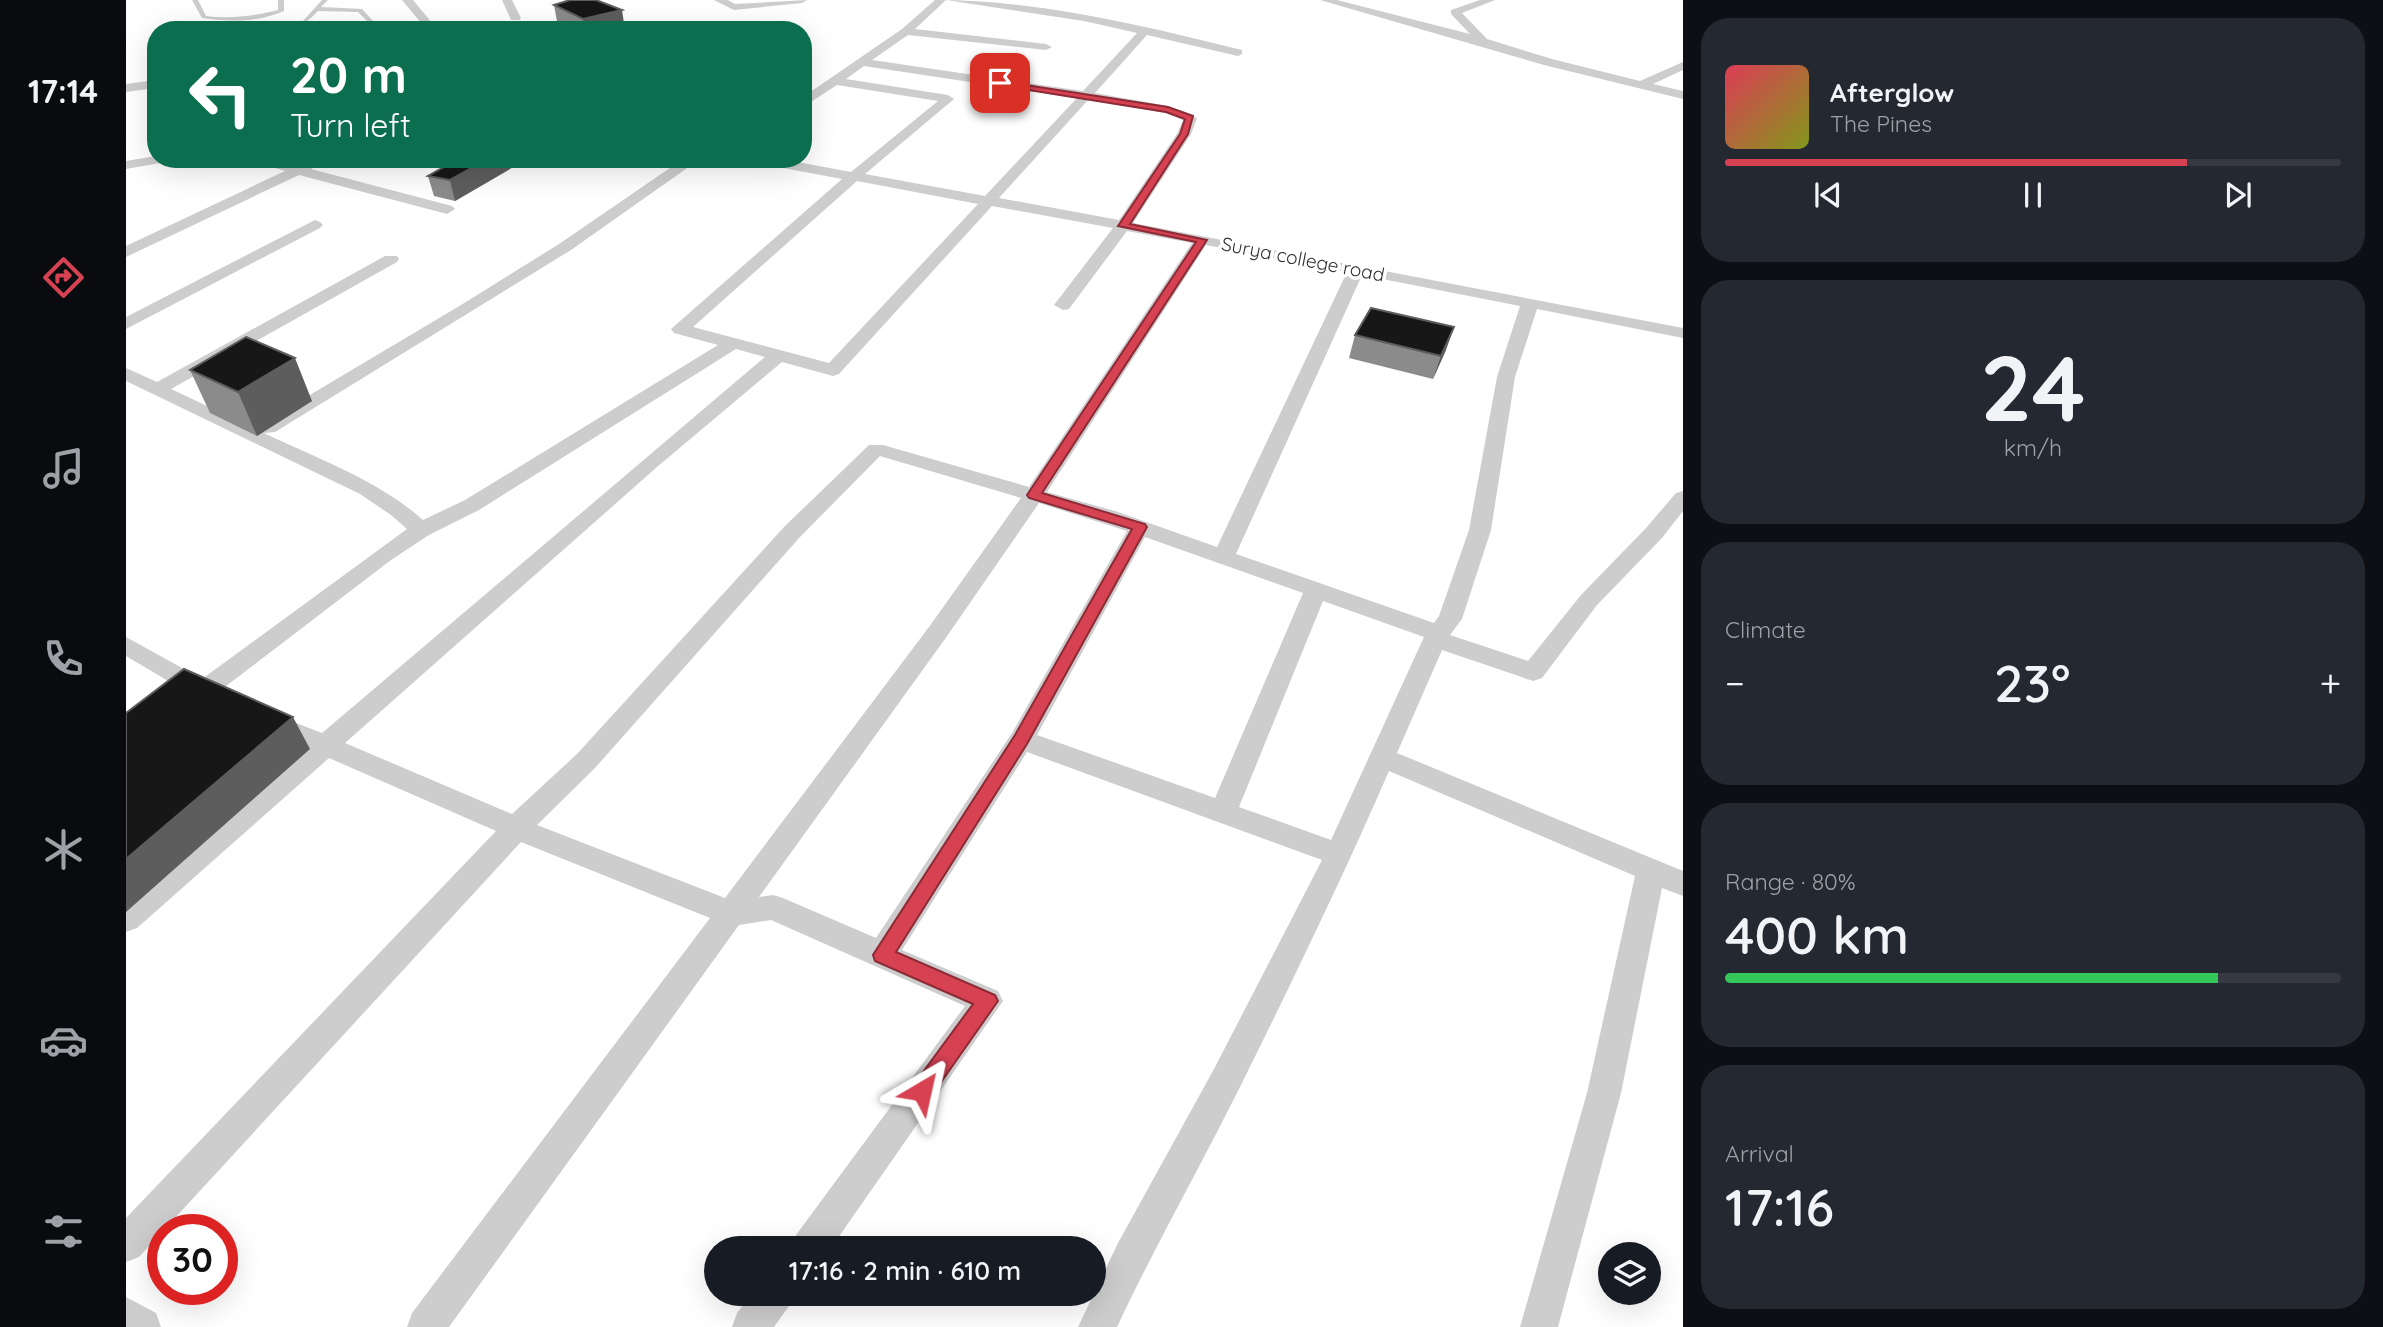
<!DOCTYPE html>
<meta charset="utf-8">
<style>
:root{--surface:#171b24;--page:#242831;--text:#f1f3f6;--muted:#9ea1a6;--line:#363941;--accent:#d74253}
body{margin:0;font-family:Quicksand,sans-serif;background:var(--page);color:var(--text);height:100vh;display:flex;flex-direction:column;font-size:26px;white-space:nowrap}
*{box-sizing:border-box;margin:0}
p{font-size:23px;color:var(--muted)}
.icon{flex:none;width:38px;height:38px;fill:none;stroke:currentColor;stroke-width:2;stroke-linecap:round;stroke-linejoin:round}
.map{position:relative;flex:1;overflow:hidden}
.details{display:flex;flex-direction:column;gap:18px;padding:18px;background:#0d0f14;width:700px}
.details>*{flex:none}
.top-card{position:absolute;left:21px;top:21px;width:665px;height:147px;border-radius:28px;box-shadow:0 7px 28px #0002;background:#0b6e4f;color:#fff;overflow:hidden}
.controls{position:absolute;left:1472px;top:1242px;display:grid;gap:14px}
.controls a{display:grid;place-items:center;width:63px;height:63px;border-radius:50%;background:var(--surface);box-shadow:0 7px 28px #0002;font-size:35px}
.speed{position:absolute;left:21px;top:1214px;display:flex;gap:14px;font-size:35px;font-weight:700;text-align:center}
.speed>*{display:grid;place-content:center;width:91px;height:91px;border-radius:50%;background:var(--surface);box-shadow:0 7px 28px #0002;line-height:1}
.speed .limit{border:10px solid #d22;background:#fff;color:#111}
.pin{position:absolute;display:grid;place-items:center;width:60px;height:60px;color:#fff;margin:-30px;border-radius:14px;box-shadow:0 4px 10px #0006}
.me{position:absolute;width:77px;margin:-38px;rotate:36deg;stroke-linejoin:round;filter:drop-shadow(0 0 5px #0008)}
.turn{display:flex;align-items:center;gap:24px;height:147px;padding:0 28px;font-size:32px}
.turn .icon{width:91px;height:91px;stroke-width:2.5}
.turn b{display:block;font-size:49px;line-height:60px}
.big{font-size:52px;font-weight:600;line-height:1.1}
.details .tile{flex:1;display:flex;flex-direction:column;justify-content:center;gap:10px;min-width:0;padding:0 24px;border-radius:28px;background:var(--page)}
.details .dial{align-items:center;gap:0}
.dial b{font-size:91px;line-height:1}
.song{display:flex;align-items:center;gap:21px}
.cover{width:84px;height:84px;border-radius:10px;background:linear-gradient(135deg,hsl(350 70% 55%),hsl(70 70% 35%))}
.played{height:7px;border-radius:4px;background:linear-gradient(90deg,var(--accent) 75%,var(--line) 75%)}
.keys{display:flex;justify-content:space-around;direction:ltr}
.heat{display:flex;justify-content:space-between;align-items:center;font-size:38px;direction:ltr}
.charge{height:10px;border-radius:5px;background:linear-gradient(90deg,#34c759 80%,var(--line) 0)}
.trip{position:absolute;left:578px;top:1236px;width:402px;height:70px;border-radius:35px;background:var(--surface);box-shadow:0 7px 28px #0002;font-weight:600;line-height:70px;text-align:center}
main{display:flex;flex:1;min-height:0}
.tabs{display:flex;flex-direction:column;width:126px;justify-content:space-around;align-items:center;background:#090b0e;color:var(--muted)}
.tabs .icon{width:49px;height:49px}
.tabs .active{color:var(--accent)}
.tabs b{font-size:32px;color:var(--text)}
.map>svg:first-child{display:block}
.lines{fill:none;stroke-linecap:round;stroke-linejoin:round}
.service{fill:#cdcdcd;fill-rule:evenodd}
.minor{fill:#cdcdcd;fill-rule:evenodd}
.wall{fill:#8b8b8b}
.shaded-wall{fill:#5d5d5d}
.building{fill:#171717;stroke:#5d5d5d;stroke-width:2}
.route{fill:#d74253;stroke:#8c2b36;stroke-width:2}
.labels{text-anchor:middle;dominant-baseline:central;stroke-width:7;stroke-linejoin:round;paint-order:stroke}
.far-street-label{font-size:19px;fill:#303030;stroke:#fff}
</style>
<main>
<nav class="tabs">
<b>17:14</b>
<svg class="icon active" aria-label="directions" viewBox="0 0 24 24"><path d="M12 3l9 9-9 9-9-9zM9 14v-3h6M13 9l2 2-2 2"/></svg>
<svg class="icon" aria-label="music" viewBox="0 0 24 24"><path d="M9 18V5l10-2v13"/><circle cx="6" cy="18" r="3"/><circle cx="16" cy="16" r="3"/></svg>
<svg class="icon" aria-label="phone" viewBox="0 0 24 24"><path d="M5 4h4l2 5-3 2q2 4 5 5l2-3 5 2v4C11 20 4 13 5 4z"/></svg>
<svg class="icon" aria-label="climate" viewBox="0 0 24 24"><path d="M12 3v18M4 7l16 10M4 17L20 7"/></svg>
<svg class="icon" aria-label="car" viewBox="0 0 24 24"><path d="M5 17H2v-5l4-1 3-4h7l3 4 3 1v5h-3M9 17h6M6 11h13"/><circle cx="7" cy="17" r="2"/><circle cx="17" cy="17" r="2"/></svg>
<svg class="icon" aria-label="filters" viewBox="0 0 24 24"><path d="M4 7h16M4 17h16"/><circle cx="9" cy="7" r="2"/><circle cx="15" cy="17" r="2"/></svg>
</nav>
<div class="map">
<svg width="1557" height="1327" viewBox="0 0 1557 1327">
<rect width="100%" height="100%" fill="#fff"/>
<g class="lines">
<path class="service" d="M66 0H72L80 16C104 19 129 16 152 10V0H158V11C134 22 102 22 76 18Z
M196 0H202L195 7 236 9 248 22 243 30H237L242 22 232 12 192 11C180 24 170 30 151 30L177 21Z"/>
<path class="minor" d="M276 0H287L312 30H301Z
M376 0H386L395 18 393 20H385Z
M588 0H602L609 4 681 0 676 3 608 10Z
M809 0C912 0 1016 25 1116 50V54L1112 56 1021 35 969 93 1042 106 1071 118 1065 134 1007 223 1557 328V338L1411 309 1389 377 1365 530 1336 619 1324 635 1402 661 1455 595 1520 528 1550 493 1557 491V511L1536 538 1471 605 1416 678 1407 681 1316 650 1271 753 1557 871V896L1536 888 1495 1093 1432 1327H1394L1461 1093 1509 876 1263 771C1216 879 1165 984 1113 1089 1073 1169 1029 1246 991 1327H952L992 1243 1088 1069 1196 860 901 752 776 950 872 991 877 1001 705 1248H665L670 1235 839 1006 645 920 613 925 323 1327H281L286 1313 584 918 395 842 13 1257 0 1262V1218L370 831 203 758 11 928 0 932V901L179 748 138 730 134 723 138 716 147 714 196 733 639 357 610 349 353 510 303 535 265 560 91 693 88 698 63 710 54 707 50 701 59 691 0 656V637L76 679 281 529 265 515 234 494 0 381V368L31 382 259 256H271L273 259 271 262 45 389 134 431 132 428 135 424 335 305 433 244 557 159H574L445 250 149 432 138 433C192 459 252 480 297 520L339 500 592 345 548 333 545 329 716 179 631 163 624 159H656L725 172 812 101 711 85 677 107V97L776 29ZM820 0 958 21 1011 33 957 91 746 60 782 35 920 50 926 47 920 44 789 29ZM738 66 951 98 859 196 739 174 828 99 822 95 720 79ZM963 99 1039 113 1057 120 1051 134 993 220 873 198ZM731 181 852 204 703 363 567 327ZM866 206 987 228 928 305 937 310 943 309 1001 231 1066 243 903 487 757 445H743L658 527 451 754 386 814 219 743 531 467 656 362 707 376 713 374ZM1080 245 1221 272 1091 547 989 511 921 492ZM1236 275 1394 306 1371 377 1343 530 1313 616 1308 623 1110 554ZM754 456 895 498 803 627 599 898 411 825 469 768 674 537ZM913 503 1001 531 886 733 750 938 657 898 647 895 633 897 819 639ZM1019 537 1177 593 1089 798 911 735ZM1197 601 1298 637 1205 840 1113 807Z
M1194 0H1211L1344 34 1325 14V10L1354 0H1369L1336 13 1361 39 1426 59 1514 81 1557 62V70L1527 84 1557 91V99L1418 65Z
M30 80V88L0 92V84Z
M30 156V159H41L34 163 0 169V161Z
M121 159H145L171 166 184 159H203L185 169 326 206 329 209 321 214 173 175 0 257V246L159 171Z
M189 220 194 222 197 225 194 228 0 329V317Z
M627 1293H669L663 1306 648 1327H606L611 1313Z
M0 1297 30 1313 35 1327H0Z"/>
</g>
<path class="wall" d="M428 5 499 30H437L432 27Z
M332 159H401L329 201 308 196 302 176Z
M1229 335 1320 350 1307 379 1223 358Z
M64 370 186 401 131 436 84 413Z"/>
<path class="shaded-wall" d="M496 10 499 30H459L457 19Z
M362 159H401L329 201 324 180Z
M1328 327 1320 350 1307 379 1315 356Z
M169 358 186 401 131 436 112 392Z
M167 717 184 749 0 912V859Z"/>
<path class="building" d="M444 0H470L496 10 457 19 428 5Z
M332 159H362L324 180 302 176Z
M1245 308 1328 327 1315 356 1229 335Z
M120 337 169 358 112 392 64 370Z
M58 669 167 717 0 859V713Z"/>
<path class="route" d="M874 81 1042 107 1067 116 1062 134 1004 224 1081 240 916 493 1019 524 1021 527 901 744 770 952 869 995 872 1001 804 1098 796 1101 789 1098 786 1091 789 1083 847 1004 749 961 747 955 889 735 1006 529 903 498 901 495 1070 242 992 226 1054 134 1059 119 1040 112 872 85Z"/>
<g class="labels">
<g class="far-street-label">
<text transform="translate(1177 259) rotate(11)">Surya college road</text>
</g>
</g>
</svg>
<div class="controls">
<a><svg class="icon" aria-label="layers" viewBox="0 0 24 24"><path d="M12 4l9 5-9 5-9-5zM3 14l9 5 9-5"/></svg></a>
</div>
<div class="speed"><div class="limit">30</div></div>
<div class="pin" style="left:874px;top:83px;background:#d93025"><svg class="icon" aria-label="arrive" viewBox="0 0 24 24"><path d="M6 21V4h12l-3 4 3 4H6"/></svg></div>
<svg class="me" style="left:796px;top:1091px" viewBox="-20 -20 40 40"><path d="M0-17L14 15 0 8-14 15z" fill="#d74253" stroke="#fff" stroke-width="4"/></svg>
<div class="trip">17:16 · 2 min · 610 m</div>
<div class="top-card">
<div class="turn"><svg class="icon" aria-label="left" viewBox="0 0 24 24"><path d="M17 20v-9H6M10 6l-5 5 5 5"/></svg><div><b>20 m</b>Turn left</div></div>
</div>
</div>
<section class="details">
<div class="tile">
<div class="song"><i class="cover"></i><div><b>Afterglow</b><p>The Pines</p></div></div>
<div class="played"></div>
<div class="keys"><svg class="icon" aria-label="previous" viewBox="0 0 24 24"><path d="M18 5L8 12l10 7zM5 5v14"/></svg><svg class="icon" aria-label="pause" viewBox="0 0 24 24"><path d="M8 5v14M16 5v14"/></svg><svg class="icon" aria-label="next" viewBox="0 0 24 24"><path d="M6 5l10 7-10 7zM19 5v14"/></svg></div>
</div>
<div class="tile dial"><b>24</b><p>km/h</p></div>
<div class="tile"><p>Climate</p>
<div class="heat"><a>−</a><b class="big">23°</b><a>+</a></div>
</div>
<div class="tile"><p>Range · 80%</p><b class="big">400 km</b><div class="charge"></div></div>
<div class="tile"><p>Arrival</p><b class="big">17:16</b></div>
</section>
</main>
